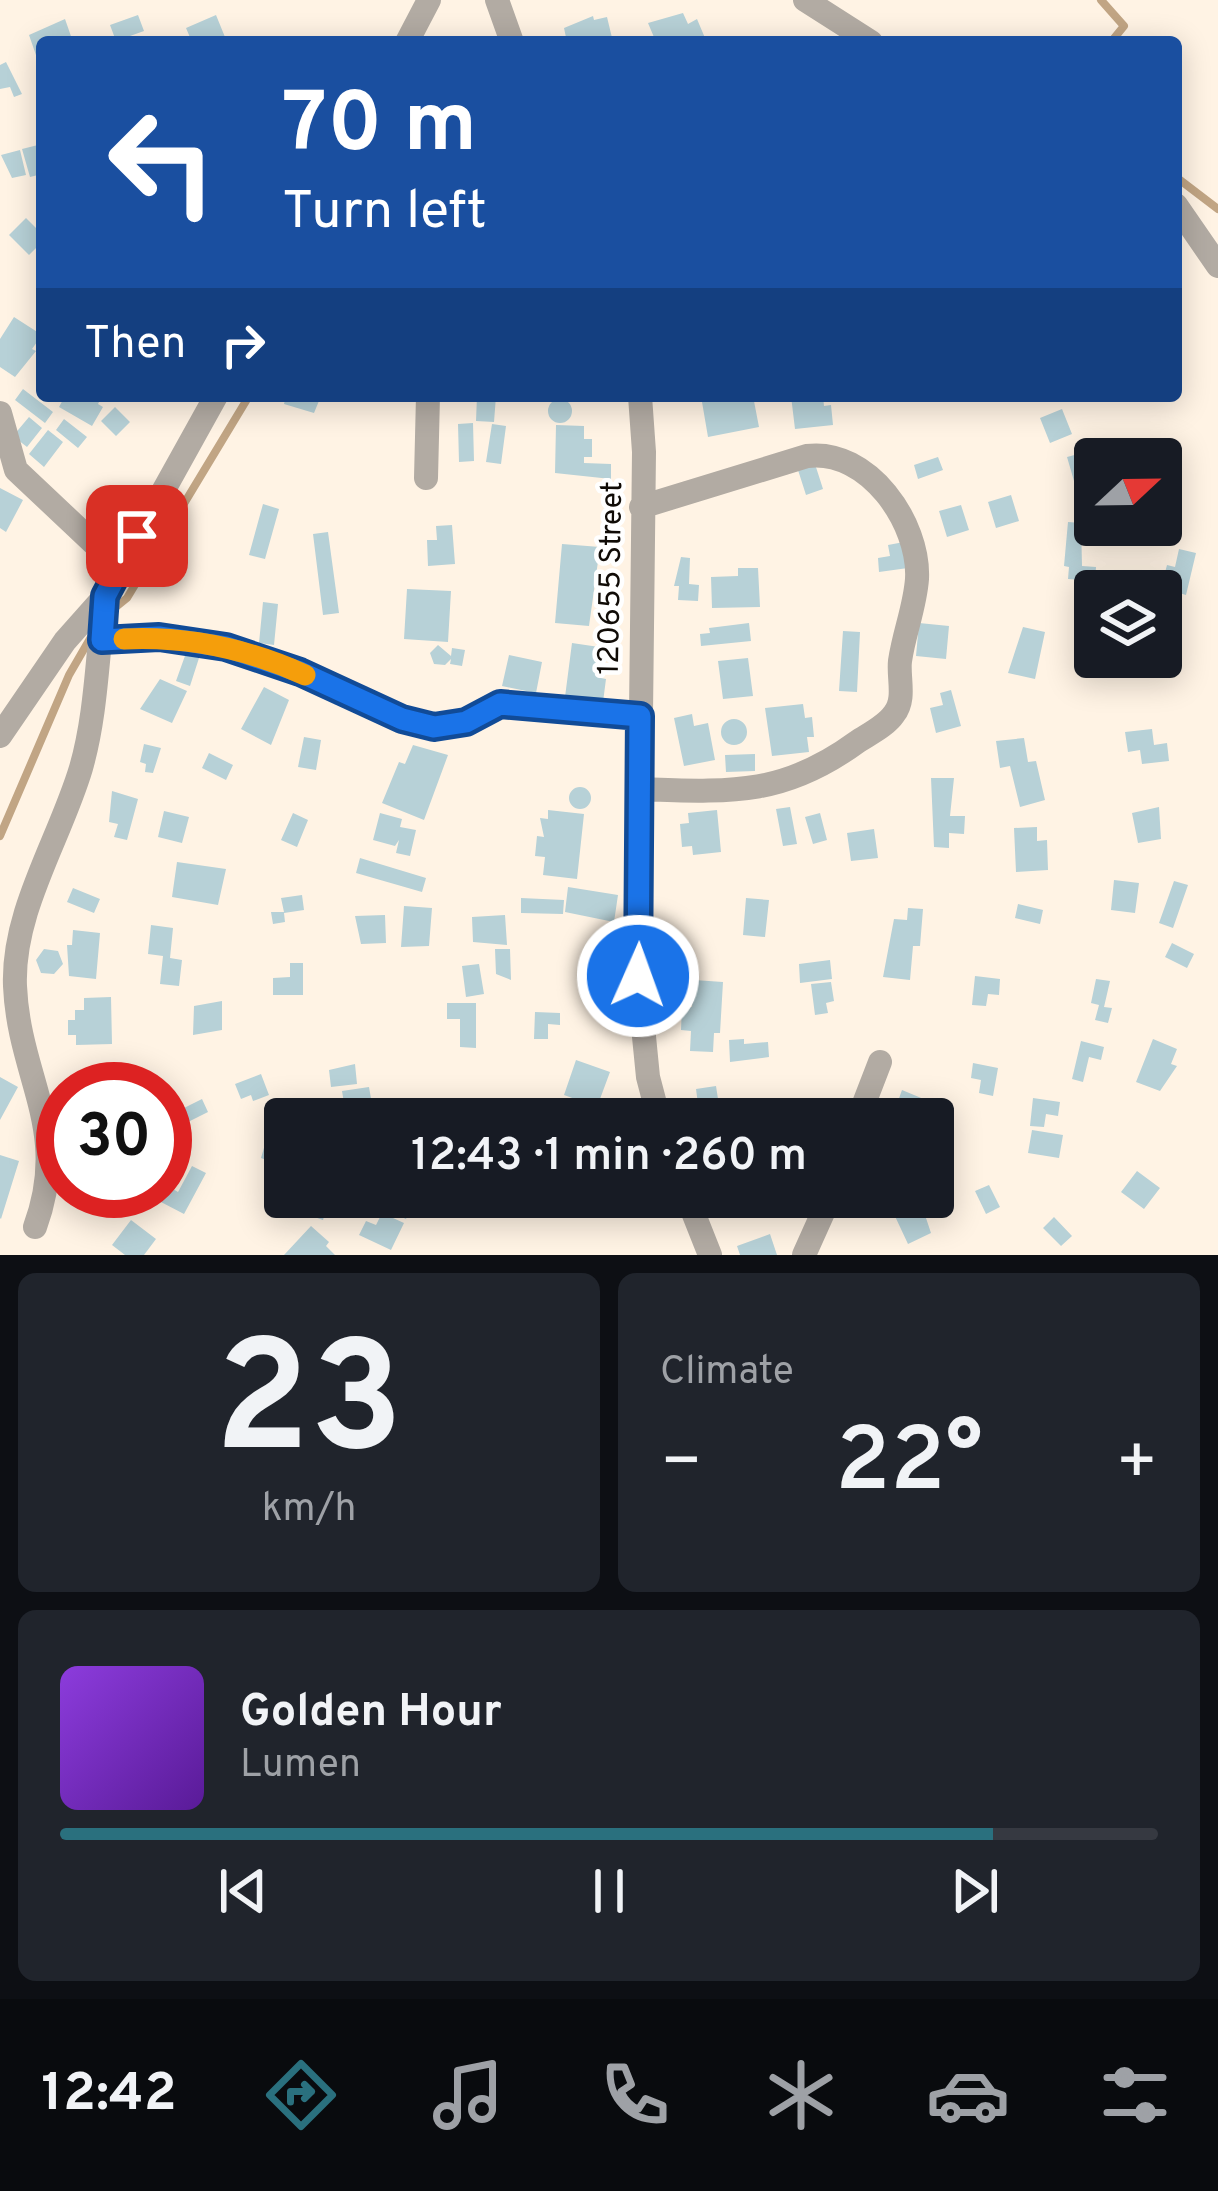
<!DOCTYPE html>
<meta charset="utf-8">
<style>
:root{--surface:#171b24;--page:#20242c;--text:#f1f3f6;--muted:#9ea1a6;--line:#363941;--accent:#2a707e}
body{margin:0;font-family:Overpass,sans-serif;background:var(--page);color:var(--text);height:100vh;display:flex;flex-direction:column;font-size:45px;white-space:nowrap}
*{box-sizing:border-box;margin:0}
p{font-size:39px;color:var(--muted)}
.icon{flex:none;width:66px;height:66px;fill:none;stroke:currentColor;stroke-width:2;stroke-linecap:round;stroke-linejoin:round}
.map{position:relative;height:1255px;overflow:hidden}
.side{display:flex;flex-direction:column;gap:18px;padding:18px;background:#0d0f14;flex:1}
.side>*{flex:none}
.guide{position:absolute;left:36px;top:36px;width:1146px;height:366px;border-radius:12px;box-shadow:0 6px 30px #0003;background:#1a4fa0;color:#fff;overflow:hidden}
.needle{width:78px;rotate:68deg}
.fabs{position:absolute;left:1074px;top:438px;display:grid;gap:24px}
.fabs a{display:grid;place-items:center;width:108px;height:108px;border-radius:12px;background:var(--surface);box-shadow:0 6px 30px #0003;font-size:60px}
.speed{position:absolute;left:36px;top:1062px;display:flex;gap:24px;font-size:60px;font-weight:700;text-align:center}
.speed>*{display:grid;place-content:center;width:156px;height:156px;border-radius:50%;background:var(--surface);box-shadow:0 6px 30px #0003;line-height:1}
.speed .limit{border:18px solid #d22;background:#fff;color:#111}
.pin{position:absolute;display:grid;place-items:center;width:102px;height:102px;color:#fff;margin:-51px;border-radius:24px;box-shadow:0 6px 18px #0006}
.me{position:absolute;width:132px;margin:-66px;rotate:2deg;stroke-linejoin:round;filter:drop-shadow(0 0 9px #0008)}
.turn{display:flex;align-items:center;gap:42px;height:252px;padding:0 48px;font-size:54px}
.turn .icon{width:156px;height:156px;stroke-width:2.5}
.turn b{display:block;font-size:84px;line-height:102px}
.then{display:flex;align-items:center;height:114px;padding:0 48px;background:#0003;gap:24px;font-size:45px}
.big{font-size:90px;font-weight:600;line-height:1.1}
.side .widget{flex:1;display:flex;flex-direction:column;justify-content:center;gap:18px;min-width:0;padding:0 42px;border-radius:18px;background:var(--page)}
.side .dial{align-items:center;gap:0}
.dial b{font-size:156px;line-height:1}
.song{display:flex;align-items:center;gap:36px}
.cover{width:144px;height:144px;border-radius:18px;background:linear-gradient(135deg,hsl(270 70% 55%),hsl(270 70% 35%))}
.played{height:12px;border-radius:6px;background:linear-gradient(90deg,var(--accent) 85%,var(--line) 85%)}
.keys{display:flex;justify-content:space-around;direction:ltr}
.heat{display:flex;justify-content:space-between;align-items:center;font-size:66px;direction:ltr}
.side .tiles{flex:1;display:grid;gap:18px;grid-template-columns:1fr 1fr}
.widget:last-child{grid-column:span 2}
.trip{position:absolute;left:264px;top:1098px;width:690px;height:120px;border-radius:12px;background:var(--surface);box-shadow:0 6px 30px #0003;font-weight:600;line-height:120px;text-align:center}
.dock{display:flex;height:192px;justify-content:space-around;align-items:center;background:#090b0e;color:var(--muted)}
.dock .icon{width:84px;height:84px}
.dock .current{color:var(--accent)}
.dock b{font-size:54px;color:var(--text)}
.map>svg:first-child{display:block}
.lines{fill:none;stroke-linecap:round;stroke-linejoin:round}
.stream{stroke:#c1a584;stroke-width:8}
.building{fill:#b7d1d7}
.minor{stroke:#b2aba3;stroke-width:24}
.route-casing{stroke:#114b97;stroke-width:30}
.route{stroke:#1a73e8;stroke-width:21}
.slow{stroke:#f59e0b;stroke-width:21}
.labels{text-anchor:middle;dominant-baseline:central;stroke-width:9;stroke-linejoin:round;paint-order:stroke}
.street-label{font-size:30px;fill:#100b06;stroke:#fff}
</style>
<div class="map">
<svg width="1218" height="1255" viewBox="0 0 1218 1255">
<rect width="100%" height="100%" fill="#fff3e4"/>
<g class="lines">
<path class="stream" d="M1101 0 1124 26 1111 42
M1176 177 1218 209
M111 611 127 598 249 396
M0 836 69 675 91 637"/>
</g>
<path class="building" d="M683 13 688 24 697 19 705 38 656 42 648 23Z
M138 15 144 31 116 41 110 25Z
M216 15 227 42H192L186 28Z
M593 16 594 20 607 17 613 42H567L564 28Z
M65 19 73 42H42V56L37 58 29 35Z
M6 62 22 94 14 97 10 87 0 89V65Z
M38 145 42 174 30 177 22 149Z
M20 150 26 175 12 178 1 155Z
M26 218 42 234V242L29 255 9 235Z
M14 317 42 335 32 349 36 351 15 377 0 367V339Z
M23 389 53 412 45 423 15 400Z
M65 396H102L98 404 103 407 92 426 59 407Z
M286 396H321L314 413 284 404Z
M477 396H496L494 422 476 421Z
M716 396H753L759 427 708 437 702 402Z
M791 396H823L824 406 831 405 833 425 795 429Z
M548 411a12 12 0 1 1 24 0a12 12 0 1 1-24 0Z
M115 407 130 422 116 436 101 421Z
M1062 409 1072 434 1050 443 1040 418Z
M29 417 42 428 27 447 13 436Z
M64 419 87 437 78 448 56 430Z
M473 423 474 461 459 462 458 424Z
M492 424 506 426 501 464 486 462Z
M556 425 584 426V439H592V457H584V463L611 464V479L555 473Z
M48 430 63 442 44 467 29 454Z
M1093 450 1095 475 1074 481 1067 457Z
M938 457 943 470 918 479 914 465Z
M815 464 823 489 806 495 798 470Z
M0 488 23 500 6 532 0 528Z
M1011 495 1019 521 996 528 988 502Z
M263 504 279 509 265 559 249 555Z
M961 505 969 530 947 537 939 511Z
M1068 522 1081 523 1082 566 1096 567 1095 581 1068 579 1069 567 1064 566Z
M452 525 455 564 428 566 427 540H437L436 526Z
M328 532 339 613 323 615 313 534Z
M904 542 908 568 879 572 878 558 890 556 888 545Z
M562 544 600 547 589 626 555 623Z
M1179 549 1196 553 1186 595 1176 592 1178 584 1163 580 1167 565 1175 567Z
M681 557 690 558 689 584 699 585 698 601 678 600 679 586H674Z
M738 568H758L760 607 712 608 711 577 738 576Z
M407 589 451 591 448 642 404 639Z
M263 602 278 604 274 645 259 643Z
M749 623 751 641 701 646 700 634 710 633 709 628Z
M919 623 949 626 946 659 916 656Z
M1023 627 1045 632 1035 679 1008 673Z
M843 631 860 632 857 692 839 691Z
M572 643 599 647 597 666H602L601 678 606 679 603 702 565 697Z
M438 645 451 656 452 648 465 650 462 666 450 664 451 659 445 665 434 664 430 653Z
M186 653 199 658 190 686 176 681Z
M509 655 542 662 536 693 502 686Z
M748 658 753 696 723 699 718 661Z
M160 679 187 691 172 723 140 709Z
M264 687 289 700 271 745 241 729Z
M951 690 961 726 936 733 930 708 943 705 940 693Z
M803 704 805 718 812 717 814 737H807L809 752 772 756 765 708Z
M692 714 694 726 708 723 715 760 684 766 674 718Z
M721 732a13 13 0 1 1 26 0a13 13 0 1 1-26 0Z
M1152 729 1154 745 1167 743 1169 761 1142 764 1140 750 1128 752 1125 732Z
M304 737 321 740 316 770 298 767Z
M1024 738 1028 762 1036 761 1045 800 1020 807 1010 766 1000 768 996 741Z
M144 744 161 748 153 773 145 772 146 764 140 762Z
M413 745 448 755 424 820 382 803 399 762 405 764Z
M209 753 233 765 226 780 202 768Z
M755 754V771L726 772 725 755Z
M931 778H954L950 816H965L964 834 949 833V848L934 847Z
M569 798a11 11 0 1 1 22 0a11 11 0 1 1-22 0Z
M112 791 138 799 127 840 114 837 118 824 109 822Z
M790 807 797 844 783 846 776 809Z
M1159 807 1161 839 1138 843 1132 813Z
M548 810 584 814 577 879 543 875 545 857 535 856 537 836 544 837 540 818 548 819Z
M717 810 721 852 693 855 692 846 682 847 680 824 689 823 688 813Z
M164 811 189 817 182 843 158 837Z
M293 813 308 820 297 847 281 840Z
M380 813 402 819 400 827 416 830 410 856 396 853 399 840 395 846 373 840Z
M820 813 827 840 813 844 805 817Z
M1037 827V841L1047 840 1048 870 1016 872 1014 828Z
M874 829 878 858 851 861 847 833Z
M360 858 426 878 422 892 356 873Z
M177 862 226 869 218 905 172 897Z
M1114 880 1139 883 1135 913 1111 910Z
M1174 881 1188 885 1173 928 1159 923Z
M568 887 618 895 614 922 565 912Z
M73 888 100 899 94 913 67 902Z
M302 895 304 910 284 913 285 922 273 924 271 912H284L281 898Z
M521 898 564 900 563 914 521 913Z
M746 898 769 900 765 937 743 935Z
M1018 904 1043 910 1040 924 1015 918Z
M404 906 432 908 429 946 401 947Z
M908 908 923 909 920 946H913L910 980 883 977 894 919 907 920Z
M385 915 386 943 361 944 355 916Z
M505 915 507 945 473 942 472 917Z
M151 925 173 928 170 958 182 960 179 986 160 984 163 956 148 954Z
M73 930 100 933 96 979 69 976 67 945H72Z
M1172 943 1194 954 1187 968 1165 957Z
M44 949 58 951 63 964 54 974 41 973 36 960Z
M495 949H510L511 980 496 974Z
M830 960 832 979 800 983 799 964Z
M290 963H303V995H273V978L290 977Z
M479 964 484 994 466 997 462 966Z
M975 976 1000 979 999 995 988 994 986 1006 972 1005Z
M1096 979 1110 981 1104 1007 1112 1008 1108 1023 1095 1020 1099 1005 1091 1003Z
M694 980 723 982 720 1033H714L713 1052 690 1051 691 1031 681 1030 682 1006 692 1007Z
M831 982 834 1001 826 1003 828 1013 815 1015 811 984Z
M111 997 112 1044 76 1045V1035H68V1020H75V1010H84V998Z
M222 1001V1030L193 1035 194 1006Z
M447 1003H476V1048L460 1047V1019H447Z
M535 1012 560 1013V1025L548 1024V1039H534Z
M744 1039V1044L768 1042 769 1057 730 1062 729 1040Z
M1153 1039 1177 1049 1171 1064 1177 1066 1160 1091 1136 1082Z
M1081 1041 1104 1047 1101 1060 1089 1057 1083 1082 1072 1079Z
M576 1060 610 1072 597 1107 564 1095Z
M973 1063 998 1068 993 1096 979 1093 981 1080 971 1078Z
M355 1064 357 1084 331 1087 329 1070Z
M261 1074 269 1095 253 1101 251 1095 241 1099 235 1084Z
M0 1077 18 1087 0 1120Z
M716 1086 718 1099 731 1098 734 1119H700L696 1089Z
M369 1087 373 1110 345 1109 342 1091Z
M902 1090 926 1100 921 1113 911 1109 907 1119 893 1115Z
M1033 1098 1060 1102 1058 1116 1046 1114 1044 1127 1030 1126Z
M202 1099 208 1112 184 1124 178 1111Z
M1032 1130 1063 1135 1059 1158 1028 1153Z
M266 1141 285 1147 282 1166 261 1158Z
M0 1155 19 1161 1 1219 0 1218Z
M192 1166 206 1173 184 1214 159 1201 168 1186 178 1192Z
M1137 1171 1160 1188 1144 1209 1121 1192Z
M989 1185 1000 1207 986 1214 975 1191Z
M302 1197H330L323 1220 297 1211Z
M392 1197 413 1203 406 1219 386 1210Z
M749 1197 753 1205 730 1216 722 1198Z
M886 1197H919L931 1233 908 1244Z
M382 1213 404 1223 391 1250 359 1235 366 1221 376 1225Z
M1054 1217 1072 1236 1061 1246 1043 1228Z
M131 1220 156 1239 144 1255H125L112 1245Z
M311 1226 329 1242 326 1246 335 1255H284Z
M770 1234 777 1255H740L737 1246Z"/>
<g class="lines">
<path class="minor" d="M497 0 512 42
M805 0 871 42
M407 42 429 0
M1176 205 1218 266
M640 396 644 452 638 976 648 1077 659 1119
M0 413 16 470 120 568
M426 478 428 396
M102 640 159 637 227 647 300 672 402 719 434 727 466 722 500 704 640 716
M0 736 65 641 105 596 216 396
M639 789C728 792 782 797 857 742 869 734 886 726 894 714 906 699 898 678 900 661 904 633 915 607 917 579 920 523 868 448 807 456L641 507
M858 1119 880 1062
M687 1197 710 1255
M35 1227C71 1129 19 1079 15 986 12 911 60 839 81 768 97 712 97 653 105 596
M804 1255 830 1197"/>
</g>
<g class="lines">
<g class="route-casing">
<path id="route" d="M137 536 105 596 102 640 159 637 226 647 300 672 402 719 434 727 466 722 500 704 640 716 638 976"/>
</g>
<use href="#route" class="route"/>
<path class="slow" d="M124 639C186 636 248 649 305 675"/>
</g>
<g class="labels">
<g class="street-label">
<text transform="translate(612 578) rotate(-89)">120655 Street</text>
</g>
</g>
</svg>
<div class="fabs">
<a><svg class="needle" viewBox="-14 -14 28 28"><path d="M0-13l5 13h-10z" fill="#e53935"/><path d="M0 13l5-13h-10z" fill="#9ea1a6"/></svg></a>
<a><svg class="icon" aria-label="layers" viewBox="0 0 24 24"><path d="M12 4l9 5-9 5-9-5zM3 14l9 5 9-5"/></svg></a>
</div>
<div class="speed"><div class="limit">30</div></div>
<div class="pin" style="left:137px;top:536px;background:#d93025"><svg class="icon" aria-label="arrive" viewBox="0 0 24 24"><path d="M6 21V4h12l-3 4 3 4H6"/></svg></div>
<svg class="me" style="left:638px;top:976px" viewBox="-20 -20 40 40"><circle r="17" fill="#1a73e8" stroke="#fff" stroke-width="3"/><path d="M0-11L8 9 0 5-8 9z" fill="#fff"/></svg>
<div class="trip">12:43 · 1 min · 260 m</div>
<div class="guide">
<div class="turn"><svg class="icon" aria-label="left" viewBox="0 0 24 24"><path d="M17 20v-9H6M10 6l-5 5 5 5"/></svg><div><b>70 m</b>Turn left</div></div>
<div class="then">Then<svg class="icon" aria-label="right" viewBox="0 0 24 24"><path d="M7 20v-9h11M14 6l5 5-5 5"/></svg></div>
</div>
</div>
<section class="side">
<div class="tiles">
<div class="widget dial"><b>23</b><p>km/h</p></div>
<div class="widget"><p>Climate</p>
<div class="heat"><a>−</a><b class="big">22°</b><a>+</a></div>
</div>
<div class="widget">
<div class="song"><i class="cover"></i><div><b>Golden Hour</b><p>Lumen</p></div></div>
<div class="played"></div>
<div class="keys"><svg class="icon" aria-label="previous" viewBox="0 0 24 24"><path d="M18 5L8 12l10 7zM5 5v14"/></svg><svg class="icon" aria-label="pause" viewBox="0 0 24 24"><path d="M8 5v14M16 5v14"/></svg><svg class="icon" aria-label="next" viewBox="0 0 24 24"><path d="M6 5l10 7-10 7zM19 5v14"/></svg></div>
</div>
</div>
</section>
<nav class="dock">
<b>12:42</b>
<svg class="icon current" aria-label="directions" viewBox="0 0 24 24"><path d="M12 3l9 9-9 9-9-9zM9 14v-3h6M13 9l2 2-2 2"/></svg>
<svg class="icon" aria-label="music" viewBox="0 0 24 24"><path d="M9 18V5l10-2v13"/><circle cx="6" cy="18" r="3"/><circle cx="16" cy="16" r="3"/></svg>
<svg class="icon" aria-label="phone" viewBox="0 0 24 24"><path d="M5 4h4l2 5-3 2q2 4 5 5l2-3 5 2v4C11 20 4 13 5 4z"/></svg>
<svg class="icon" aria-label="climate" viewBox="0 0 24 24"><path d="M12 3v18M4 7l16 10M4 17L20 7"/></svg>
<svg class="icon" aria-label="car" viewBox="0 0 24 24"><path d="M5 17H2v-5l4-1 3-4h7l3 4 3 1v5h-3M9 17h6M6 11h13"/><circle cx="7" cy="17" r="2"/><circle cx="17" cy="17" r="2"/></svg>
<svg class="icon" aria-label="filters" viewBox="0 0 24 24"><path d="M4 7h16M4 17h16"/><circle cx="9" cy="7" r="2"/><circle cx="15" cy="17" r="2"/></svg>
</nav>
